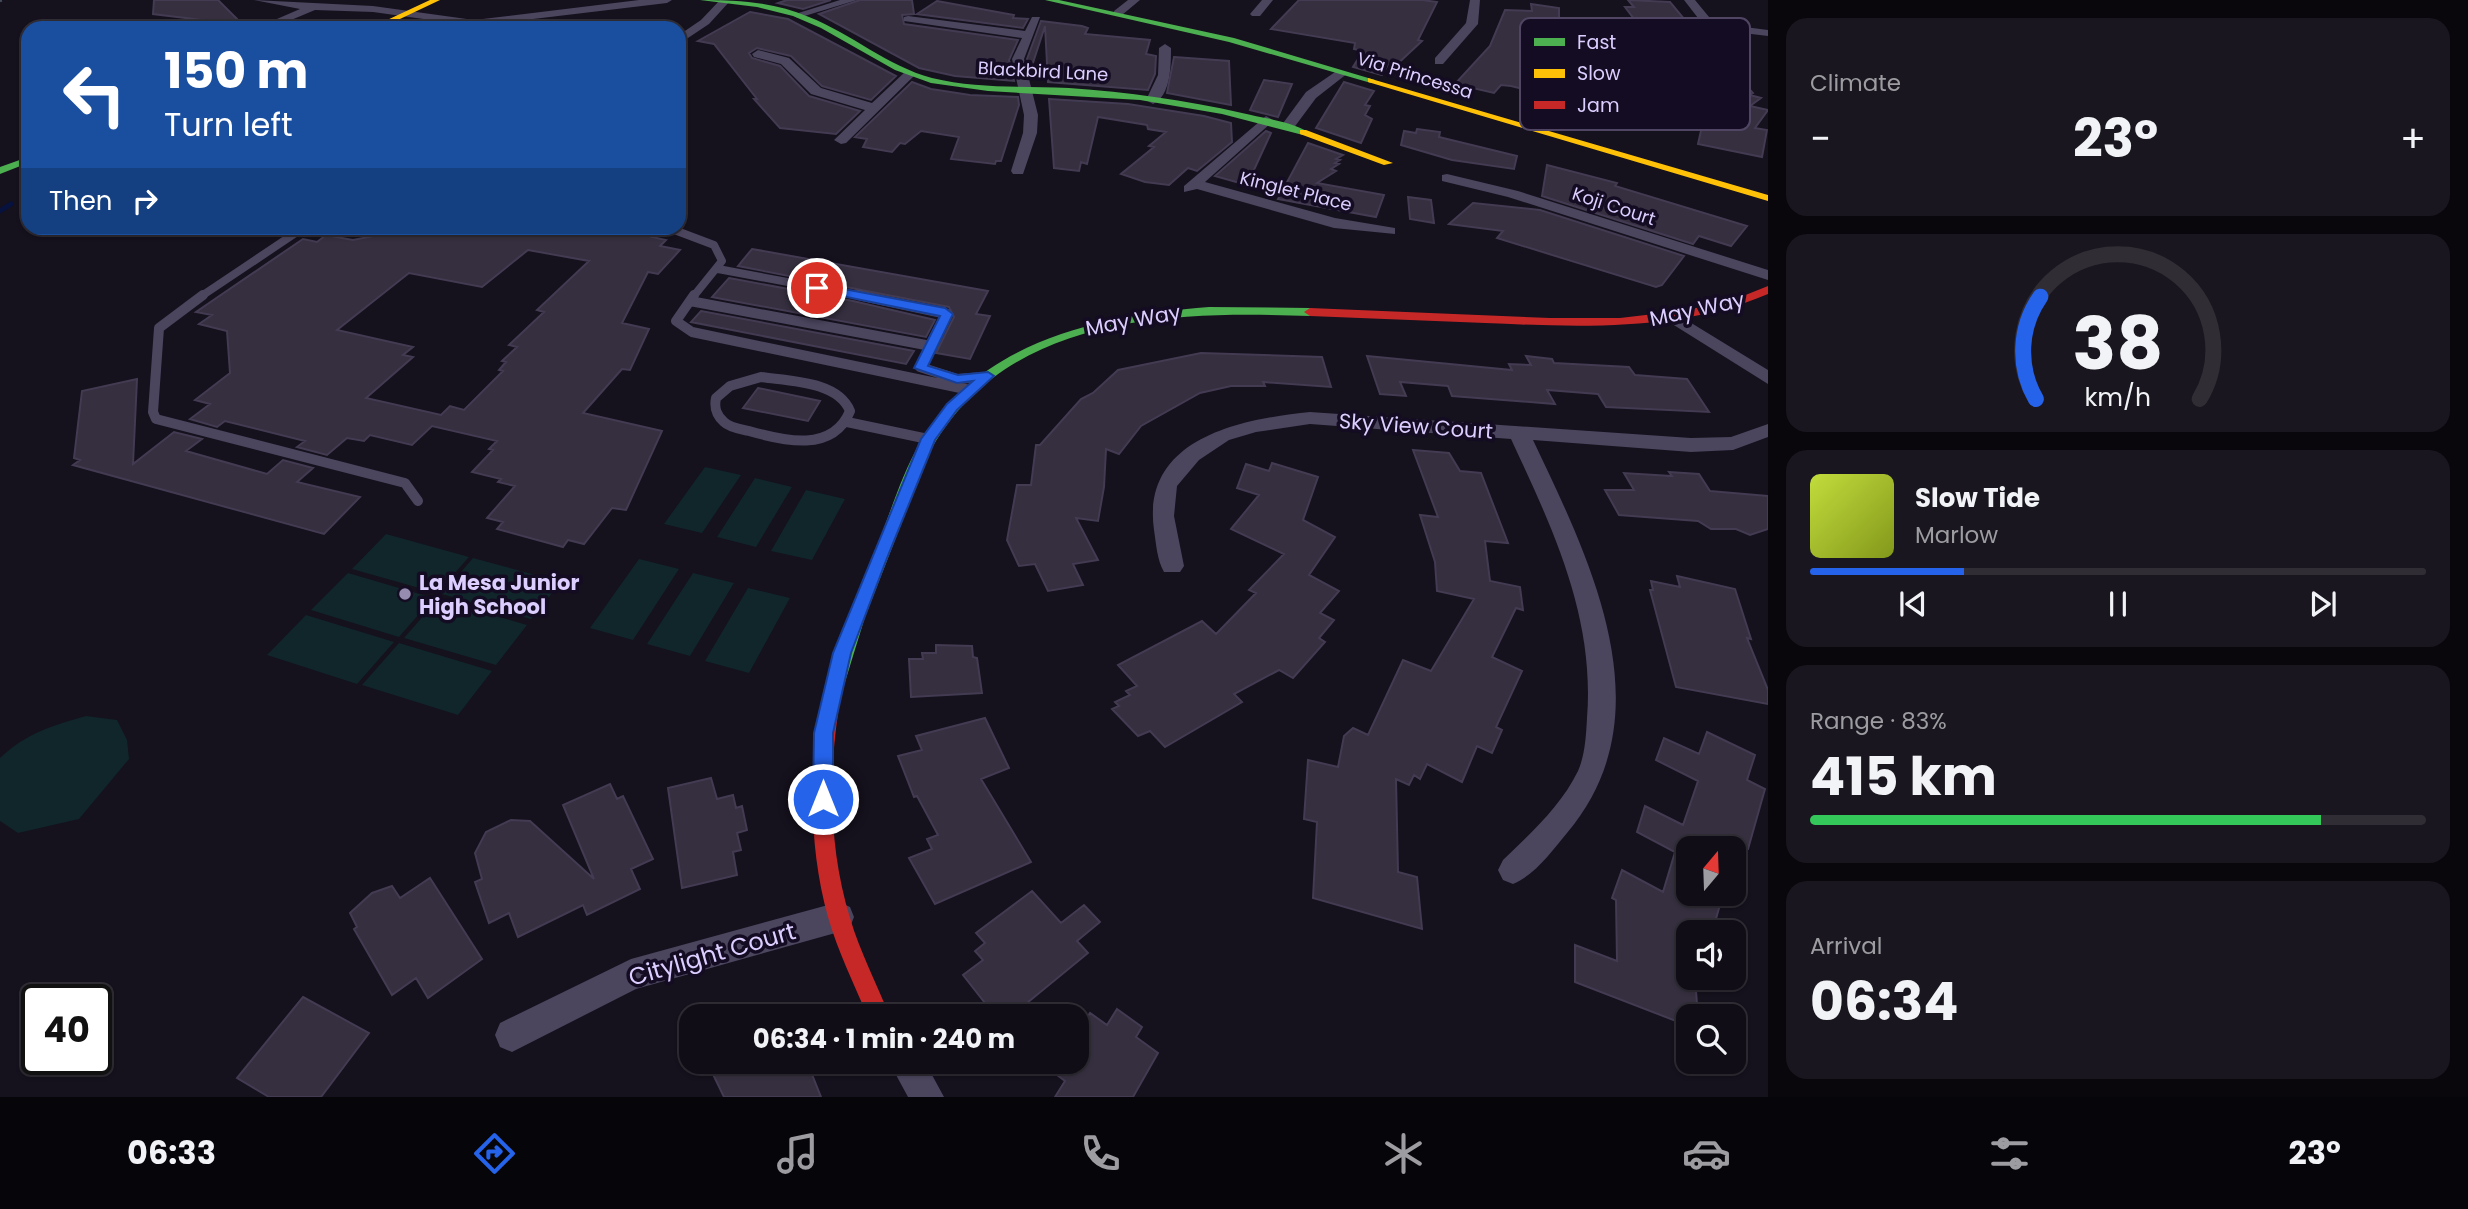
<!DOCTYPE html>
<meta charset="utf-8">
<style>
:root{--surface:#100d16;--page:#19161f;--text:#f1f3f6;--muted:#9c9ca1;--line:#302d35;--accent:#2563eb}
body{margin:0;font-family:Poppins,sans-serif;background:var(--page);color:var(--text);height:100vh;display:flex;flex-direction:column;font-size:26px;white-space:nowrap}
*{box-sizing:border-box;margin:0}
p{font-size:23px;color:var(--muted)}
.icon{flex:none;width:38px;height:38px;fill:none;stroke:currentColor;stroke-width:2;stroke-linecap:round;stroke-linejoin:round}
.map{position:relative;flex:1;overflow:hidden}
.details{display:flex;flex-direction:column;gap:18px;padding:18px;background:#09070c;width:700px}
.details>*{flex:none}
.guide{position:absolute;left:21px;top:21px;width:665px;height:214px;border-radius:21px;box-shadow:0 2px 5px #0004,0 0 0 2px var(--line);background:#1a4fa0;color:#fff;overflow:hidden}
.needle{width:46px;rotate:19deg}
.fabs{position:absolute;left:1676px;top:836px;display:grid;gap:14px}
.fabs a{display:grid;place-items:center;width:70px;height:70px;border-radius:14px;background:var(--surface);box-shadow:0 2px 5px #0004,0 0 0 2px var(--line);font-size:35px}
.speed{position:absolute;left:21px;top:984px;display:flex;gap:14px;font-size:35px;font-weight:700;text-align:center}
.speed>*{display:grid;place-content:center;width:91px;height:91px;border-radius:50%;background:var(--surface);box-shadow:0 2px 5px #0004,0 0 0 2px var(--line);line-height:1}
.speed .limit{border:4px solid #111;border-radius:10px;background:#fff;color:#111}
.pin{position:absolute;display:grid;place-items:center;width:60px;height:60px;color:#fff;margin:-30px;border:4px solid #fff;border-radius:50%;box-shadow:0 2px 7px #0007}
.me{position:absolute;width:77px;margin:-38px;rotate:0deg;stroke-linejoin:round;filter:drop-shadow(0 0 5px #0008)}
.turn{display:flex;align-items:center;gap:24px;height:147px;padding:0 28px;font-size:32px}
.turn .icon{width:91px;height:91px;stroke-width:2.5}
.turn b{display:block;font-size:49px;line-height:60px}
.then{display:flex;align-items:center;height:66px;padding:0 28px;background:#0003;gap:14px;font-size:26px}
.big{font-size:52px;font-weight:700;line-height:1.1}
.details .tile{flex:1;display:flex;flex-direction:column;justify-content:center;gap:10px;min-width:0;padding:0 24px;border-radius:21px;background:var(--page)}
.details .dial{align-items:center;gap:0}
.dial svg{height:182px;overflow:visible;fill:none;stroke:var(--line);stroke-width:7;stroke-linecap:round;text-anchor:middle}
.dial text{fill:var(--text);stroke:none}
.song{display:flex;align-items:center;gap:21px}
.cover{width:84px;height:84px;border-radius:10px;background:linear-gradient(135deg,hsl(70 70% 55%),hsl(70 70% 35%))}
.played{height:7px;border-radius:4px;background:linear-gradient(90deg,var(--accent) 25%,var(--line) 25%)}
.keys{display:flex;justify-content:space-around;direction:ltr}
.heat{display:flex;justify-content:space-between;align-items:center;font-size:38px;direction:ltr}
.charge{height:10px;border-radius:5px;background:linear-gradient(90deg,#34c759 83%,var(--line) 0)}
.trip{position:absolute;left:679px;top:1004px;width:410px;height:70px;border-radius:21px;background:var(--surface);box-shadow:0 2px 5px #0004,0 0 0 2px var(--line);font-weight:700;line-height:70px;text-align:center}
.dock{display:flex;height:112px;justify-content:space-around;align-items:center;background:#060509;color:var(--muted)}
.dock .icon{width:49px;height:49px}
.dock .on{color:var(--accent)}
.dock b{font-size:32px;color:var(--text)}
main{display:flex;flex:1;min-height:0}
.map>svg:first-child{display:block}
.green{fill:#10262b}
.lines{fill:none;stroke-linecap:round;stroke-linejoin:round}
.stream{stroke:#07123e;stroke-width:5}
.building{fill:#352f3f;stroke:#433b52;stroke-width:2;fill-rule:evenodd}
.path{stroke:#464f60;stroke-width:2.5;stroke-dasharray:2 2.5;stroke-linecap:butt}
.lane-far1{stroke:#4b455e;stroke-width:8}
.lane{stroke:#4b455e;stroke-width:10}
.street{fill:#4b455e;fill-rule:evenodd}
.fast{fill:#4caf50;fill-rule:evenodd}
.slow{fill:#ffc107;fill-rule:evenodd}
.jam{fill:#c62828;fill-rule:evenodd}
.route{fill:#2563eb;stroke:#184099;stroke-width:2}
.poi-dot{fill:#968cb0;stroke:#140c22;stroke-width:2.5}
.labels{text-anchor:middle;dominant-baseline:central;stroke-width:7;stroke-linejoin:round;paint-order:stroke}
.far-street-label{font-size:18px;fill:#dcceff;stroke:#140c22}
.street-label{font-size:21px;fill:#dcceff;stroke:#140c22}
.poi-label{font-size:21px;font-weight:bold;fill:#dcceff;stroke:#140c22;text-anchor:start}
.near-street-label{font-size:24px;fill:#dcceff;stroke:#140c22}
.key{fill:#140c22;stroke:#504664;stroke-width:2}
.key-label{font-size:19px;fill:#dcceff}
</style>
<main>
<div class="map">
<svg width="1768" height="1097" viewBox="0 0 1768 1097">
<rect width="100%" height="100%" fill="#15111d"/>
<path class="green" d="M705 467 741 475 702 533 664 524Z
M755 478 792 487 756 547 717 537Z
M806 490 845 499 812 560 771 551Z
M386 534 469 557 437 593 352 569Z
M473 558 561 582 531 619 442 594Z
M639 559 679 569 633 640 590 628Z
M348 573 433 598 399 637 311 610Z
M693 573 734 583 690 656 647 644Z
M748 588 790 598 749 673 705 661Z
M438 599 527 625 496 665 404 638Z
M306 615 394 642 357 684 267 655Z
M399 643 492 671 458 715 362 685Z
M86 716 117 720 127 740 129 759 79 819 18 833 0 821V758C25 734 53 725 86 716Z"/>
<g class="lines">
<path class="stream" d="M0 211 11 204"/>
</g>
<path class="building" d="M154 0H218L243 25 153 14Z
M787 0H831L803 9 778 3Z
M860 0H912L914 14 902 15 904 24 1018 40 1009 60 1014 81 955 76 919 68 819 14Z
M1299 0H1422L1437 2 1418 40 1422 41 1394 67 1388 65 1382 75 1353 67 1363 51 1354 49 1355 43 1271 29Z
M1628 0 1670 2 1690 26 1680 63 1671 68 1625 7H1634Z
M937 1 1014 15 1013 18 1028 19 1023 28 917 14Z
M1531 4 1559 8V33L1547 52 1569 56 1575 91 1596 54 1601 55 1605 47 1612 48 1615 42 1652 49 1643 69 1638 68 1635 75H1629L1609 120 1546 106 1552 96 1511 86 1501 85 1494 93 1455 84 1490 46 1505 10 1532 11Z
M750 12 788 19 896 76 871 100 822 86 791 56 757 48 749 53 752 58 780 66 809 96 860 111 836 134 780 128 754 99H757L714 44 698 41Z
M1041 21 1082 26 1088 28 1085 34 1150 40 1146 54 1156 56 1155 74 1148 90 1048 82 1045 26 1030 72 1027 59Z
M1174 57 1229 61 1231 105 1167 93Z
M1735 73 1753 93 1750 95 1761 98 1750 106 1768 110 1755 128 1767 130 1762 157 1698 144 1705 113 1690 110 1694 97 1711 82Z
M1264 80 1292 84 1278 117 1250 110Z
M912 82 931 89 970 95 1018 97 1019 105 1001 161H996L995 164 951 159 959 137 921 131 905 144 900 143 892 152 863 147 867 139 855 137Z
M1344 82 1374 91 1365 105 1370 106 1365 115 1372 119 1361 143 1316 128Z
M1049 99 1128 104 1204 116 1231 123 1232 142 1197 171 1188 168 1169 185 1145 182 1121 174 1154 147 1149 146 1166 132 1148 129 1147 125 1098 117 1087 164 1081 162 1079 171 1054 168Z
M1417 129 1440 132 1439 137 1517 156 1514 169 1452 160 1401 145 1404 131 1416 133Z
M1266 131 1271 133 1247 185 1215 176Z
M1308 143 1343 155 1336 159 1340 160 1335 163 1339 164 1331 169 1336 171 1317 183 1384 195 1376 217 1278 199Z
M1547 165 1617 183 1615 186 1747 226 1731 246 1699 236 1693 244 1542 196Z
M1408 197 1431 200 1434 223 1410 219Z
M1473 203 1540 210 1684 256 1662 285 1656 287 1497 238 1503 231 1449 224Z
M414 228H626L656 233 652 237 666 240 660 246 680 250 658 274 648 272 622 323 649 329 630 370 622 369 583 413 662 431 626 510 612 508 584 544 568 540 563 547 497 529 503 522 487 518 515 486 498 482 501 479 472 472 493 450 489 449 497 441 432 426 412 445 370 435 364 441 347 438 327 455 297 447 305 441 225 421 217 427 190 419 210 404 195 400 230 373 227 331 199 324 212 315 196 312 303 239 317 242 326 235 353 240ZM528 250 589 261 537 310 544 312 509 345 517 347 502 361 506 362 499 370 503 371 464 410 450 406 441 415 366 398 413 357 403 355 413 347 337 330 409 273 482 287Z
M752 249 988 291 976 314 990 316 970 359 936 353 954 317 949 307 738 266Z
M729 278 853 301 935 320 926 337 712 297Z
M701 311 914 351 906 364 691 322Z
M1201 353 1322 357 1331 387 1263 382 1265 386H1231L1200 393 1141 426 1119 454 1106 449 1104 487 1098 521 1076 518 1098 560 1073 564 1083 585 1048 591 1035 564 1019 566 1007 540 1017 485H1031L1036 445H1040L1081 399 1093 393 1118 370Z
M1367 356 1512 370 1509 364 1531 365 1526 356 1552 359 1554 363 1629 367 1635 375 1687 379 1709 412 1606 407 1598 394 1547 390 1555 404 1452 396 1448 386 1400 382 1406 396 1380 394Z
M137 379 133 464 174 432 202 439 186 451 267 474 283 460 313 468 297 482 360 497 324 534 73 465 80 460 74 458 82 391Z
M758 388 820 401 808 421 743 408Z
M1413 450 1449 453 1460 471 1481 473 1508 543 1485 541 1490 581 1520 587 1523 610 1516 608 1492 657 1522 671 1496 727 1502 730 1492 753 1477 746 1462 782 1427 764 1420 779 1414 775 1409 785 1396 779 1398 872 1417 877 1422 929 1313 898 1317 822 1304 819 1308 760 1338 767 1344 736 1353 728 1368 735 1403 660 1431 671 1474 599 1437 591 1435 562 1420 515 1438 517Z
M1272 463 1318 477 1303 520 1335 537 1309 575 1339 591 1320 613 1334 620 1319 638 1325 642 1293 678 1279 670 1234 694 1242 702 1165 747 1150 731 1138 736 1112 709 1119 706 1115 702 1130 695 1126 691 1137 686 1118 665 1202 621 1216 634 1256 593 1249 590 1284 554 1231 529 1259 495 1237 488 1246 464 1269 471Z
M1669 472 1699 474 1710 491 1768 496V529L1750 535 1736 529H1711L1698 521 1619 515 1605 490H1634L1624 473 1672 476Z
M1677 576 1735 589 1751 639 1747 638 1768 690V704L1676 687 1650 590H1653L1651 581 1680 587Z
M936 645 972 646 973 657 977 658 982 693 911 697 909 659H923L922 653H936Z
M985 718 1009 768 981 779 1031 862 935 904 909 858 932 849 927 839 938 835 917 796 914 797 898 756 922 750 916 736Z
M1707 732 1755 755 1747 780 1765 789 1748 849H1689V894H1723L1712 933H1689V978H1695L1698 1017H1689V1026L1575 982V945L1617 961 1616 900 1612 898 1622 870 1663 892 1675 852 1637 832 1645 806 1683 825 1698 781 1656 760 1664 738 1699 754Z
M711 778 717 799 733 795 736 808 742 806 747 830 737 833 741 850 733 852 737 875 682 888 668 788Z
M610 784 617 799 623 796 653 859 631 869 640 889 587 915 583 905 518 937 509 913 489 923 475 882 482 879 475 853 486 832 511 820 530 821 594 879 563 805Z
M430 878 482 959 428 998 416 978 392 995 354 929 357 927 350 913 372 893 392 886 400 898Z
M1032 891 1061 923 1084 905 1100 922 1077 941 1088 953 1010 1017H996L963 975 983 960 975 951 985 943 976 933Z
M303 997 369 1033 321 1097H269L237 1078Z
M1117 1009 1142 1027 1136 1037 1158 1053 1133 1097H1055L1065 1081 1040 1062H1076V1034L1090 1013 1107 1025Z
M707 1062H807L821 1097H724Z"/>
<g class="lines">
<path class="path" d="M0 1 3 0"/>
<path class="lane-far1" d="M669 228 714 245 722 261 693 297
M718 269 868 297
M200 297 303 228"/>
<path class="lane" d="M203 295 159 328 153 412 156 419 405 483 418 501
M694 295 676 321 692 332 970 390
M858 295 947 314 920 367 957 379 984 377
M690 301 931 346
M761 377C789 381 838 381 850 411 833 453 784 441 749 431 741 429 730 428 724 422 716 415 714 408 716 398L730 386Z
M847 422 928 439"/>
<path class="street" d="M254 0 373 6 474 20 639 0H672L667 3 474 26 373 12 315 10 272 28H256L300 9Z
M720 0 730 1 709 24 679 44V35L701 20Z
M840 0H857L798 18 792 15Z
M1128 0H1140L1122 15H1114V11Z
M1262 0H1273L1260 16H1252L1250 14Z
M1470 0H1480L1478 24 1443 64H1435V58L1466 23Z
M1684 0H1695L1714 23 1768 30V36L1718 30 1722 49 1709 61 1674 77 1659 94 1664 121 1657 125 1650 121 1646 93C1668 65 1688 67 1712 45L1705 27Z
M908 16 1025 31 1032 17H1040L1024 59 1038 115 1037 133 1023 174H1013L1011 171 1023 133 1024 115 1012 59 1022 38 904 21V17Z
M1165 44 1171 48C1171 65 1171 96 1153 104L1146 100 1158 75 1159 48Z
M758 50 789 58 821 88 872 103 906 71 916 74 846 143 841 144 834 140 865 110 811 94 781 64 754 57 752 54Z
M1338 70 1348 73 1316 98 1293 129H1283L1281 126 1306 92Z
M1266 116 1273 120 1271 123 1205 182 1335 218 1395 228V234L1334 228 1197 189 1184 192V186Z
M1447 174 1518 191 1768 270V280L1508 197 1442 181V175Z
M1675 313 1768 370V384L1669 322 1666 318 1669 314Z
M1310 412 1691 438 1731 437 1768 424V437L1733 450 1691 452 1533 440C1590 560 1668 714 1567 833 1552 851 1535 875 1513 884L1503 880 1498 870 1503 860C1530 834 1561 806 1578 771 1585 755 1586 736 1587 718 1595 617 1553 529 1511 439L1310 424 1256 432 1229 440 1199 460 1177 486 1174 516 1184 566 1180 572H1164C1157 560 1156 543 1154 530 1141 438 1241 419 1310 412Z
M839 902 850 907 854 917 850 927 839 932 636 989 512 1052 500 1047 495 1035 500 1023 631 959Z
M889 1062H925L944 1097H908Z"/>
<path class="fast" d="M700 0C738 0 774 2 809 17 852 34 887 66 932 78 977 89 1024 86 1069 88 1128 92 1185 100 1242 113 1262 118 1291 121 1308 132L1303 135 1222 114 1140 100 988 91 931 83 895 70 821 28 793 16 757 7Z
M1045 0H1059L1234 38 1375 80 1371 83 1229 42Z
M28 157V163L0 174V167Z
M1209 307 1310 308 1316 312 1310 316C1170 311 1003 314 928 455L865 617 841 695 838 700 832 702 826 700 823 695C838 642 859 592 879 541 892 508 902 474 920 443 980 340 1099 316 1209 307Z"/>
<path class="slow" d="M430 0H440L381 28H370Z
M1368 78 1768 195V201L1368 82Z
M1300 130H1306L1393 163 1384 165 1300 134Z"/>
<path class="jam" d="M1768 286V294C1679 332 1579 327 1485 323 1427 321 1368 318 1310 316L1304 312 1310 308 1550 318H1620L1688 310 1743 296Z
M832 688 838 690 841 695C828 768 828 846 850 918 860 952 877 984 890 1017H868C854 984 838 952 828 917 808 845 809 768 823 695L826 690Z"/>
</g>
<path class="route" d="M817 284 945 308 953 314 928 366 958 375 988 372 994 376 957 410 935 440 887 558 851 653 833 733V799L830 805 823 808 816 805 813 799 814 733 833 653 921 439 947 404 973 381 957 383 914 368 940 316 812 290V285Z"/>
<circle class="poi-dot" cx="405" cy="594" r="7"/>
<g class="labels">
<g class="far-street-label">
<text transform="translate(1043 71) rotate(3)">Blackbird Lane</text>
<text transform="translate(1415 75) rotate(17)">Via Princessa</text>
<text transform="translate(1296 191) rotate(14)">Kinglet Place</text>
<text transform="translate(1614 206) rotate(18)">Koji Court</text>
</g>
<g class="street-label">
<text transform="translate(1697 309) rotate(-12)">May Way</text>
<text transform="translate(1133 320) rotate(-10)">May Way</text>
<text transform="translate(1416 426) rotate(4)">Sky View Court</text>
</g>
<g class="poi-label">
<text x="419" y="582">La Mesa Junior<tspan x="419" dy="24">High School</tspan></text>
</g>
<g class="near-street-label">
<text transform="translate(712 954) rotate(-16)">Citylight Court</text>
</g>
</g>
<rect x="1520" y="18" width="230" height="112" rx="10" class="key"/>
<rect x="1534" y="38" width="31" height="8" fill="#4caf50"/>
<rect x="1534" y="69" width="31" height="9" fill="#ffc107"/>
<rect x="1534" y="101" width="31" height="8" fill="#c62828"/>
<g class="key-label">
<text x="1577" y="49">Fast</text>
<text x="1577" y="80">Slow</text>
<text x="1577" y="112">Jam</text>
</g>
</svg>
<div class="fabs">
<a><svg class="needle" viewBox="-14 -14 28 28"><path d="M0-13l5 13h-10z" fill="#e53935"/><path d="M0 13l5-13h-10z" fill="#9c9ca1"/></svg></a>
<a><svg class="icon" aria-label="sound" viewBox="0 0 24 24"><path d="M4 9h4l5-4v14l-5-4H4zM17 9q2 3 0 6"/></svg></a>
<a><svg class="icon" aria-label="search" viewBox="0 0 24 24"><circle cx="10" cy="10" r="6"/><path d="M15 15l6 6"/></svg></a>
</div>
<div class="speed"><div class="limit">40</div></div>
<div class="pin" style="left:817px;top:288px;background:#d93025"><svg class="icon" aria-label="arrive" viewBox="0 0 24 24"><path d="M6 21V4h12l-3 4 3 4H6"/></svg></div>
<svg class="me" style="left:823px;top:799px" viewBox="-20 -20 40 40"><circle r="17" fill="#2563eb" stroke="#fff" stroke-width="3"/><path d="M0-11L8 9 0 5-8 9z" fill="#fff"/></svg>
<div class="trip">06:34 · 1 min · 240 m</div>
<div class="guide">
<div class="turn"><svg class="icon" aria-label="left" viewBox="0 0 24 24"><path d="M17 20v-9H6M10 6l-5 5 5 5"/></svg><div><b>150 m</b>Turn left</div></div>
<div class="then">Then<svg class="icon" aria-label="right" viewBox="0 0 24 24"><path d="M7 20v-9h11M14 6l5 5-5 5"/></svg></div>
</div>
</div>
<section class="details">
<div class="tile"><p>Climate</p>
<div class="heat"><a>−</a><b class="big">23°</b><a>+</a></div>
</div>
<div class="tile dial"><svg viewBox="0 0 100 80">
<path d="M14 69A42 42 0 1 1 86 69"/>
<path d="M14 69A42 42 0 0 1 16 24" stroke="#2563eb"/>
<text x="50" y="56" font-size="32" font-weight="700">38</text>
<text x="50" y="72" font-size="11">km/h</text>
</svg></div>
<div class="tile">
<div class="song"><i class="cover"></i><div><b>Slow Tide</b><p>Marlow</p></div></div>
<div class="played"></div>
<div class="keys"><svg class="icon" aria-label="previous" viewBox="0 0 24 24"><path d="M18 5L8 12l10 7zM5 5v14"/></svg><svg class="icon" aria-label="pause" viewBox="0 0 24 24"><path d="M8 5v14M16 5v14"/></svg><svg class="icon" aria-label="next" viewBox="0 0 24 24"><path d="M6 5l10 7-10 7zM19 5v14"/></svg></div>
</div>
<div class="tile"><p>Range · 83%</p><b class="big">415 km</b><div class="charge"></div></div>
<div class="tile"><p>Arrival</p><b class="big">06:34</b></div>
</section>
</main>
<nav class="dock">
<b>06:33</b>
<svg class="icon on" aria-label="directions" viewBox="0 0 24 24"><path d="M12 3l9 9-9 9-9-9zM9 14v-3h6M13 9l2 2-2 2"/></svg>
<svg class="icon" aria-label="music" viewBox="0 0 24 24"><path d="M9 18V5l10-2v13"/><circle cx="6" cy="18" r="3"/><circle cx="16" cy="16" r="3"/></svg>
<svg class="icon" aria-label="phone" viewBox="0 0 24 24"><path d="M5 4h4l2 5-3 2q2 4 5 5l2-3 5 2v4C11 20 4 13 5 4z"/></svg>
<svg class="icon" aria-label="climate" viewBox="0 0 24 24"><path d="M12 3v18M4 7l16 10M4 17L20 7"/></svg>
<svg class="icon" aria-label="car" viewBox="0 0 24 24"><path d="M5 17H2v-5l4-1 3-4h7l3 4 3 1v5h-3M9 17h6M6 11h13"/><circle cx="7" cy="17" r="2"/><circle cx="17" cy="17" r="2"/></svg>
<svg class="icon" aria-label="filters" viewBox="0 0 24 24"><path d="M4 7h16M4 17h16"/><circle cx="9" cy="7" r="2"/><circle cx="15" cy="17" r="2"/></svg>
<b>23°</b>
</nav>
